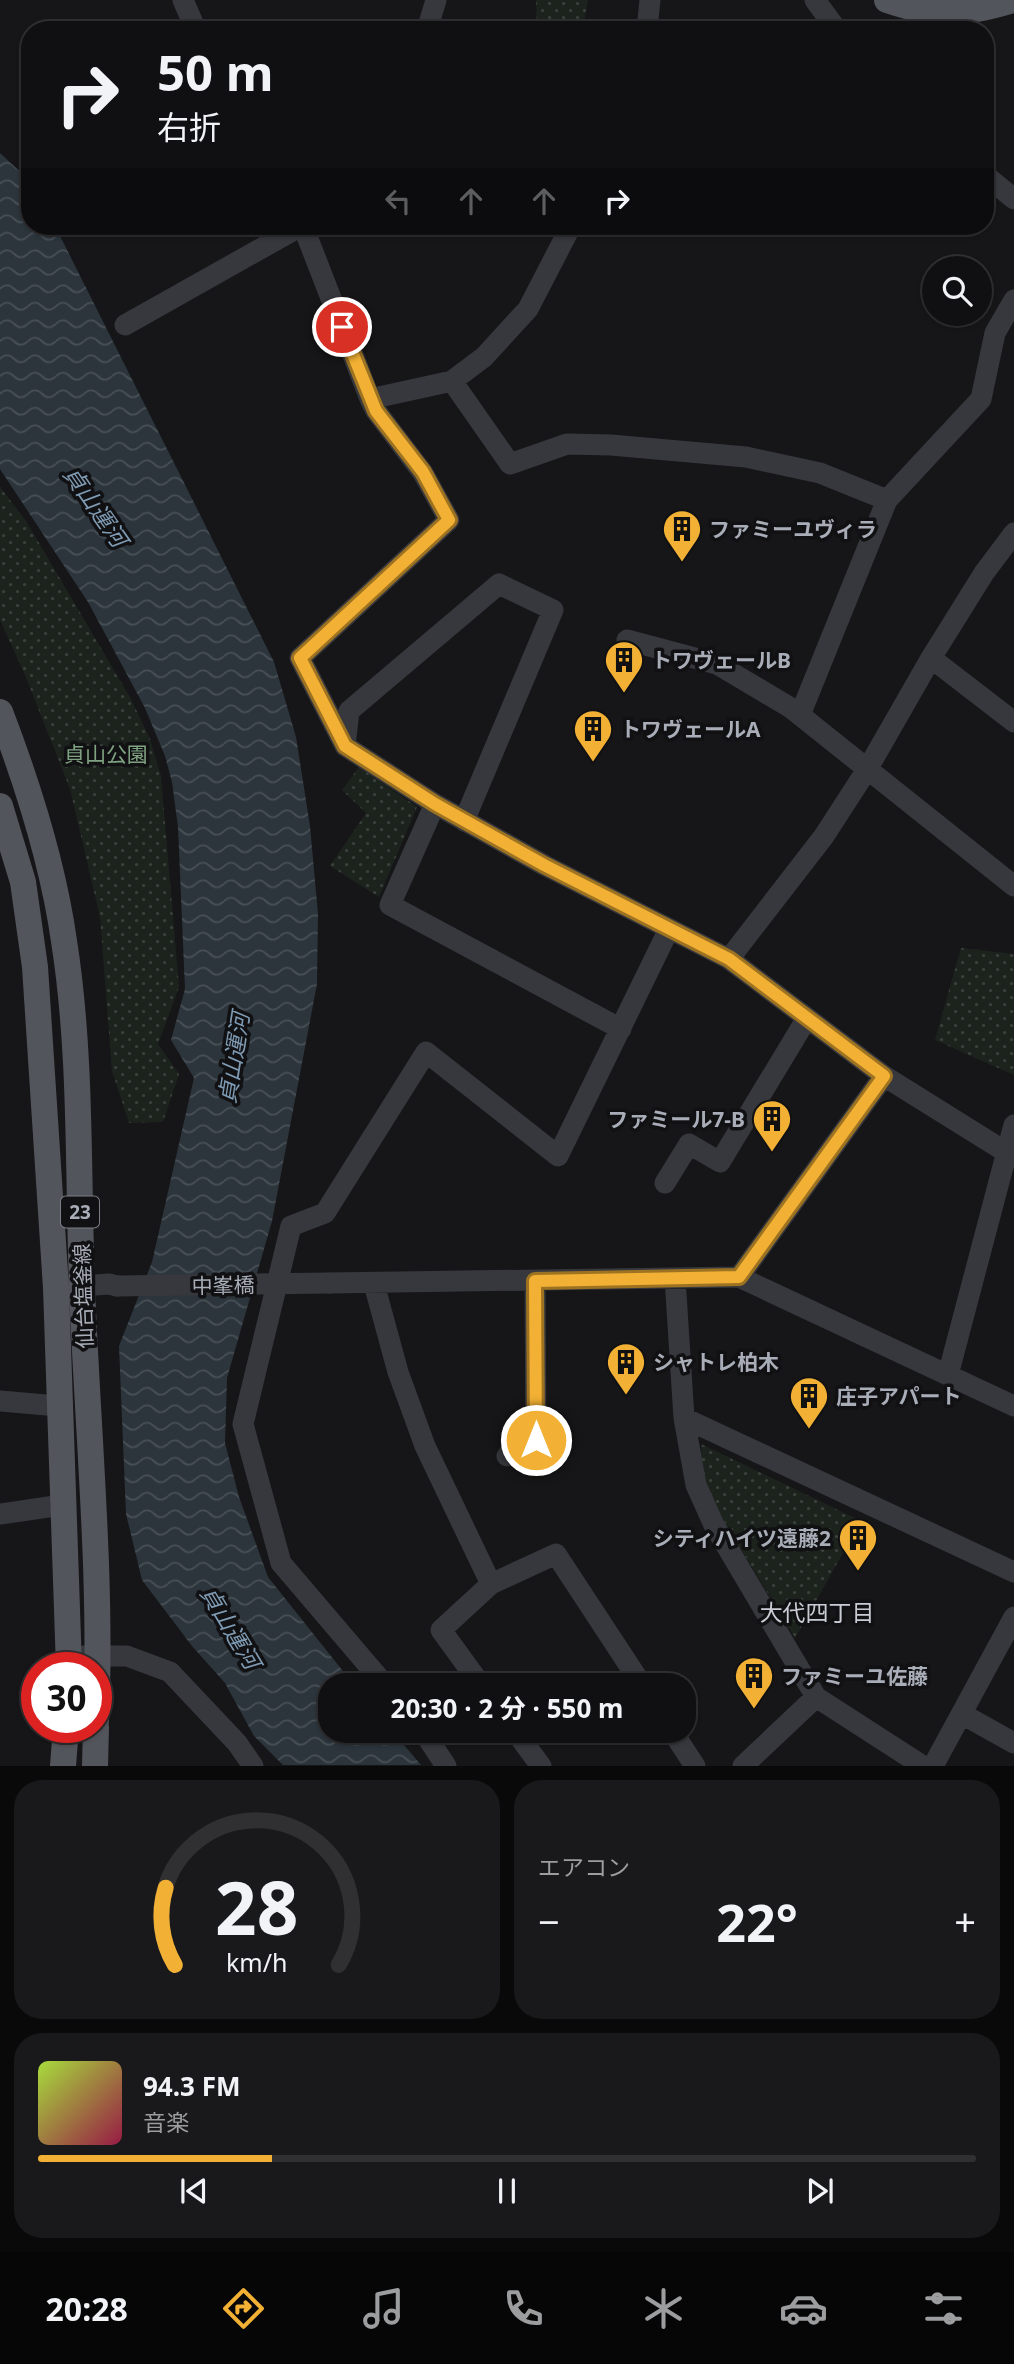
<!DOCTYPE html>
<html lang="ja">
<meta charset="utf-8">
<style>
:root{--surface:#101012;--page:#19191b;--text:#f1f3f6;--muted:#9c9d9f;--line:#303032;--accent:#f2b134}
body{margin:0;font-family:"Noto Sans","Noto Sans JP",sans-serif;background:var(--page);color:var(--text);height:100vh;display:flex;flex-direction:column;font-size:26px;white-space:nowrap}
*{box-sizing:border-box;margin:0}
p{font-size:23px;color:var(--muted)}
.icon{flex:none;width:38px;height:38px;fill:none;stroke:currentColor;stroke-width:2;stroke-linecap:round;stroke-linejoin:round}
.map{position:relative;height:1766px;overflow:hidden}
.panel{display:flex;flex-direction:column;gap:14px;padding:14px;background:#09090a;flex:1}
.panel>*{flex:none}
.banner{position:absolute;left:21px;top:21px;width:973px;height:214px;border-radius:28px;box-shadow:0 2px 5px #0004,0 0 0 2px var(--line);background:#101012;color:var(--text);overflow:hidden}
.tools{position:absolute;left:922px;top:256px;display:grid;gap:14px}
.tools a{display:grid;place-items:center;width:70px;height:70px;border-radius:50%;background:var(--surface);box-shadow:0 2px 5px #0004,0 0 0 2px var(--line);font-size:35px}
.speed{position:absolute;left:21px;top:1652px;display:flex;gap:14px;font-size:35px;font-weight:700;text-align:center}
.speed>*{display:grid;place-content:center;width:91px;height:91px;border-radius:50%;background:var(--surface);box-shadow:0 2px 5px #0004,0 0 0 2px var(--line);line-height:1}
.speed .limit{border:10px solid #d22;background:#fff;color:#111}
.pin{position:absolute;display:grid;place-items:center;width:60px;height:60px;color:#fff;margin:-30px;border:4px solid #fff;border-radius:50%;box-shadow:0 2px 7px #0007}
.me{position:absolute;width:77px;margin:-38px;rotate:0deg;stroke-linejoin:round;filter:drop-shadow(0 0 5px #0008)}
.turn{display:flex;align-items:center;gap:24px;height:147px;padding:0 21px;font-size:32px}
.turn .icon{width:91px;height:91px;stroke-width:2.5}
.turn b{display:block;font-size:49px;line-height:60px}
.lanes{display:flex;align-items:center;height:66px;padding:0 21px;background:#0003;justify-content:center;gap:35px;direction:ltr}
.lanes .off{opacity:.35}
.big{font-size:52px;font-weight:700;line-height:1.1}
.panel .widget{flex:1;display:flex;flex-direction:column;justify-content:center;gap:10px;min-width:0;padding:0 24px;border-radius:28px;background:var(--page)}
.panel .dial{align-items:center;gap:0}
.dial svg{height:182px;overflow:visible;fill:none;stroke:var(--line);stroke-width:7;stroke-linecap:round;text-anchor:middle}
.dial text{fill:var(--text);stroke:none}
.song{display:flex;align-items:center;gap:21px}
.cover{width:84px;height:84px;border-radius:10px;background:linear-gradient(135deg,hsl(80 70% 55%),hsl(340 70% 35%))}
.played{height:7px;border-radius:4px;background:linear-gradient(90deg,var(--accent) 25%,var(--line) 25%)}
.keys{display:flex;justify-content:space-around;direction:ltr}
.heat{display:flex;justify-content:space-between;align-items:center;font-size:38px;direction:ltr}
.panel .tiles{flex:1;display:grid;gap:14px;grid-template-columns:1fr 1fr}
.widget:last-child{grid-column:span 2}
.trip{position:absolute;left:318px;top:1673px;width:378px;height:70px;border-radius:28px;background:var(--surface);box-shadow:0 2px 5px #0004,0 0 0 2px var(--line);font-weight:700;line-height:70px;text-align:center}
.menu{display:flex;height:112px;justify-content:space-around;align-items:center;background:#060607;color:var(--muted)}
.menu .icon{width:49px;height:49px}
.menu .active{color:var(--accent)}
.menu b{font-size:32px;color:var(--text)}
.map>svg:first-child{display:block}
.park{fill:url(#park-dots)}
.water{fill:url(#water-waves)}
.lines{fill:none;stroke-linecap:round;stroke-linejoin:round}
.minor{stroke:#37383d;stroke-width:21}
.major{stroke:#53555c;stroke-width:26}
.minor-bridge{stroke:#37383d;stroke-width:21}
.route-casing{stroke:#9d7322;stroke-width:18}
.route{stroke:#f2b134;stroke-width:12}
.labels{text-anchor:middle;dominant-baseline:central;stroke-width:7;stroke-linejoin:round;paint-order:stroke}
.shield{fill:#111113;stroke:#7b7e86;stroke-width:2}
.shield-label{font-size:19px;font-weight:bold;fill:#a8adb8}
.poi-label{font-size:21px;font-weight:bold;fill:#a8adb8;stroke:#111113;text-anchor:start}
.park-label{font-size:21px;fill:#7fa381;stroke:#111113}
.street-label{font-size:21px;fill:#a8adb8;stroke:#111113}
.water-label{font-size:23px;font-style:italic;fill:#7f9bb3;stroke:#111113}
.neighbourhood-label{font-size:23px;fill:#c9ccd4;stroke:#111113}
</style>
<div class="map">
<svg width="1014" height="1766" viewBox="0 0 1014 1766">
<defs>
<pattern id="park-dots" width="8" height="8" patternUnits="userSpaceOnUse" patternTransform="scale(1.75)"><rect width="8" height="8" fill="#1c231d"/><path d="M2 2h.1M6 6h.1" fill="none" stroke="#3a403c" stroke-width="1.8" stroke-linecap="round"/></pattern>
<pattern id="water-waves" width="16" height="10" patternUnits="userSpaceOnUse" patternTransform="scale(1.75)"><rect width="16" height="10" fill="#2c353c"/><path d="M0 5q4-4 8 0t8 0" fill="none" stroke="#485056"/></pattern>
</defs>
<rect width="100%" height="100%" fill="#161618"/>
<path class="park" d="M536 0H588L583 28 537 30Z
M0 487 26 521 131 699 150 739 161 776 179 987 158 1044 179 1074 163 1122 129 1123 112 1071 100 917 70 789 25 675 0 620Z
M359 767 417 807 379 897 330 866 366 813 342 790Z
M961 948 1014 954V1075L935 1040Z
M701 1444 861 1521 795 1638 703 1487Z"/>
<path class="water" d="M0 153 30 181V226H55L274 662 296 737 310 826 318 914 317 984 272 1221 227 1378 225 1443 239 1497 268 1577 354 1685H331V1731H392L421 1765H283L254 1736 225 1683 192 1646 142 1580 126 1514 119 1346 152 1262 194 1078 171 1040 185 989 178 827 172 782 165 756 145 708 88 602 0 469Z"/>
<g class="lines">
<path class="minor" d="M183 0 196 30
M815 0 837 30
M427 30 436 0
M647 30 650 0
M985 175 1014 199
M303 226 370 399
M125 325 301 226
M452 381 510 464 567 444 611 445 746 457 820 473 887 500
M1014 533 984 573 931 658 868 768 824 836 729 959 884 1076 1014 1157
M627 640 717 664 791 708 1014 886
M931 658 1014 722
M800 715 887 500 981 399 995 333 1014 300
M345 746 435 804 544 865 729 959
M435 804 390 905 621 1029
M464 821 553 610 499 584 349 711 345 746 300 658 449 520 423 473 376 411 370 399 452 381 484 357 528 309 571 226
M665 1183 689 1144 720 1162 807 1018
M739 1277 884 1076
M675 1278 684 1418 696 1485 714 1525 816 1697 923 1766
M329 1283 739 1277 1014 1406
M374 1284 398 1372 425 1446 491 1584 441 1630 481 1685
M68 1287 109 1284 117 1286
M948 1375 1014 1125
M0 1401 58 1406
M684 1418 1014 1572
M507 1456 536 1440 535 1281
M0 1514 62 1505
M491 1584 556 1554 642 1685
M83 1656H127L170 1672 237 1743 253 1766
M385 1685 281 1563 243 1424 291 1226 325 1213 426 1052 558 1156 669 929
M962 1714 1014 1743
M423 1731 446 1766
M515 1731 541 1766
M672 1731 695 1766
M743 1766 816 1697
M933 1766 1014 1617"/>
<path class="major" d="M887 0C936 17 964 15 1013 0
M0 712C28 785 53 863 64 941 83 1062 77 1187 83 1310 89 1447 102 1585 96 1721
M0 806 23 882 35 967 56 1288 69 1668
M63 1766 66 1727
M95 1766 96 1727"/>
<path class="minor-bridge" d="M117 1286 329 1283"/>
</g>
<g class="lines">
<g class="route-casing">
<path id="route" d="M342 327 376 411 423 472 449 520 300 658 345 746 435 804 544 865 729 959 884 1076 739 1277 535 1281 536 1440"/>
</g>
<use href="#route" class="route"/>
</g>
<defs>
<g id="building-pin" transform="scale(2.0125)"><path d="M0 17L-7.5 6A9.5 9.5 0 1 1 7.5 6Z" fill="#f2b134" stroke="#111113"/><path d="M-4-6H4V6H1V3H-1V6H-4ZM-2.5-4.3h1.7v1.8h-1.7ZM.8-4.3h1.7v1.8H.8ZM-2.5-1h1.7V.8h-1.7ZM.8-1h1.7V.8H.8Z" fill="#111"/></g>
</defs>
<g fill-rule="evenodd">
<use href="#building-pin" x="682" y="529"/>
<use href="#building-pin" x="624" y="660"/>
<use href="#building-pin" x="593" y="729"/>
<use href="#building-pin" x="772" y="1119"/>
<use href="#building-pin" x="626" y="1362"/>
<use href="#building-pin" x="809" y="1396"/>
<use href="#building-pin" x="858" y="1538"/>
<use href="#building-pin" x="754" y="1676"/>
</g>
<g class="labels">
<rect class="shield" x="61" y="1196.5" width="38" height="31" rx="5"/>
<g class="shield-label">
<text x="80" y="1212">23</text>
</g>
<g class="poi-label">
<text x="709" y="529">ファミーユヴィラ</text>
<text x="651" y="660">トワヴェールB</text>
<text x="620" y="729">トワヴェールA</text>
<text x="745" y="1119" text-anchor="end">ファミール7-B</text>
<text x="653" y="1362">シャトレ柏木</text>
<text x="836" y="1396">庄子アパート</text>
<text x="831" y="1538" text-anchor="end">シティハイツ遠藤2</text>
<text x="781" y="1676">ファミーユ佐藤</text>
</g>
<g class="park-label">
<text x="106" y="754">貞山公園</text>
</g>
<g class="street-label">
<text transform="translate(223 1285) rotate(-1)">中峯橋</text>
<text transform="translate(83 1296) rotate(-92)">仙台塩釜線</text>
</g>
<g class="water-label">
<text transform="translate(96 506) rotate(55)">貞山運河</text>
<text transform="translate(233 1058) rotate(-81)">貞山運河</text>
<text transform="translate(231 1627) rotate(59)">貞山運河</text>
</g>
<g class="neighbourhood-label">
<text x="817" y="1612">大代四丁目</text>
</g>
</g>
</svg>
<div class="tools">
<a><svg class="icon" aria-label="search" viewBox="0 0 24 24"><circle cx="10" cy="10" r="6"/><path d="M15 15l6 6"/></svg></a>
</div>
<div class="speed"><div class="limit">30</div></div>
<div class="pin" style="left:342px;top:327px;background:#d93025"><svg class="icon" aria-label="arrive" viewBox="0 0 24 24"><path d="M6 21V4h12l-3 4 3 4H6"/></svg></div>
<svg class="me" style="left:536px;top:1440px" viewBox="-20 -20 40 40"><circle r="17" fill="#f2b134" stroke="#fff" stroke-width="3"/><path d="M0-11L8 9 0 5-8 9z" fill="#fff"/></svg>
<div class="trip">20:30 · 2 分 · 550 m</div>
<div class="banner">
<div class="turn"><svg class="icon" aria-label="right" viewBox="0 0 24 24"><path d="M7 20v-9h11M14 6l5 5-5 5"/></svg><div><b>50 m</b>右折</div></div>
<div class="lanes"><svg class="icon off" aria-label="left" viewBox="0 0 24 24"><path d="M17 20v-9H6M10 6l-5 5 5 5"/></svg><svg class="icon off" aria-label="ahead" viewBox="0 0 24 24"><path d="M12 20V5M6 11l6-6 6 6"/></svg><svg class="icon off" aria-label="ahead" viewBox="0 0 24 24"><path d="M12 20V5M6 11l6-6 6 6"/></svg><svg class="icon" aria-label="right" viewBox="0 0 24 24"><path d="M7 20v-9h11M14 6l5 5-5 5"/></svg></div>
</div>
</div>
<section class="panel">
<div class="tiles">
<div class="widget dial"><svg viewBox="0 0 100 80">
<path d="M14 69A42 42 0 1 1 86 69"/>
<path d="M14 69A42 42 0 0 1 10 35" stroke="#f2b134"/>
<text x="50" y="56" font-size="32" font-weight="700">28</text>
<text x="50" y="72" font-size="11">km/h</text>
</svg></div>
<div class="widget"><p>エアコン</p>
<div class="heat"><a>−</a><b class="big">22°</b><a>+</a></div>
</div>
<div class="widget">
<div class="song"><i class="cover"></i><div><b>94.3 FM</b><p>音楽</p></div></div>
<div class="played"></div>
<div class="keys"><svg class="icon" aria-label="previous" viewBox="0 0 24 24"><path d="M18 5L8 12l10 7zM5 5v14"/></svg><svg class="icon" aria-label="pause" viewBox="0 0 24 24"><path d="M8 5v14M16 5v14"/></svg><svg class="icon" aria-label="next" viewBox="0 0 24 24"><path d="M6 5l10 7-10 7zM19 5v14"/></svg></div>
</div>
</div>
</section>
<nav class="menu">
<b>20:28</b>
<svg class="icon active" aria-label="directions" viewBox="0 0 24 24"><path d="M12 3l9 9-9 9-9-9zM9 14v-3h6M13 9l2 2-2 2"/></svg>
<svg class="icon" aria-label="music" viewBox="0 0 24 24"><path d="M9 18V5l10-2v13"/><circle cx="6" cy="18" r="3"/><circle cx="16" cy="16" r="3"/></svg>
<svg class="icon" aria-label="phone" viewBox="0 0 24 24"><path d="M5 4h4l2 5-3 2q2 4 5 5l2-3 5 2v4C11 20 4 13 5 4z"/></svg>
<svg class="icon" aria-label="climate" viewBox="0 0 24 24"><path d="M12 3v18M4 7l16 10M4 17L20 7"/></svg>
<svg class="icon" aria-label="car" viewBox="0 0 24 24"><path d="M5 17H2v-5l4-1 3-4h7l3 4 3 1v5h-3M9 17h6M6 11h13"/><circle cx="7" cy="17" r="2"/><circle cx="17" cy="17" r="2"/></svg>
<svg class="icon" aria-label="filters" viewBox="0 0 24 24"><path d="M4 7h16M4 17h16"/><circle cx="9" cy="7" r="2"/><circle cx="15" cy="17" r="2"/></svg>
</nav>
